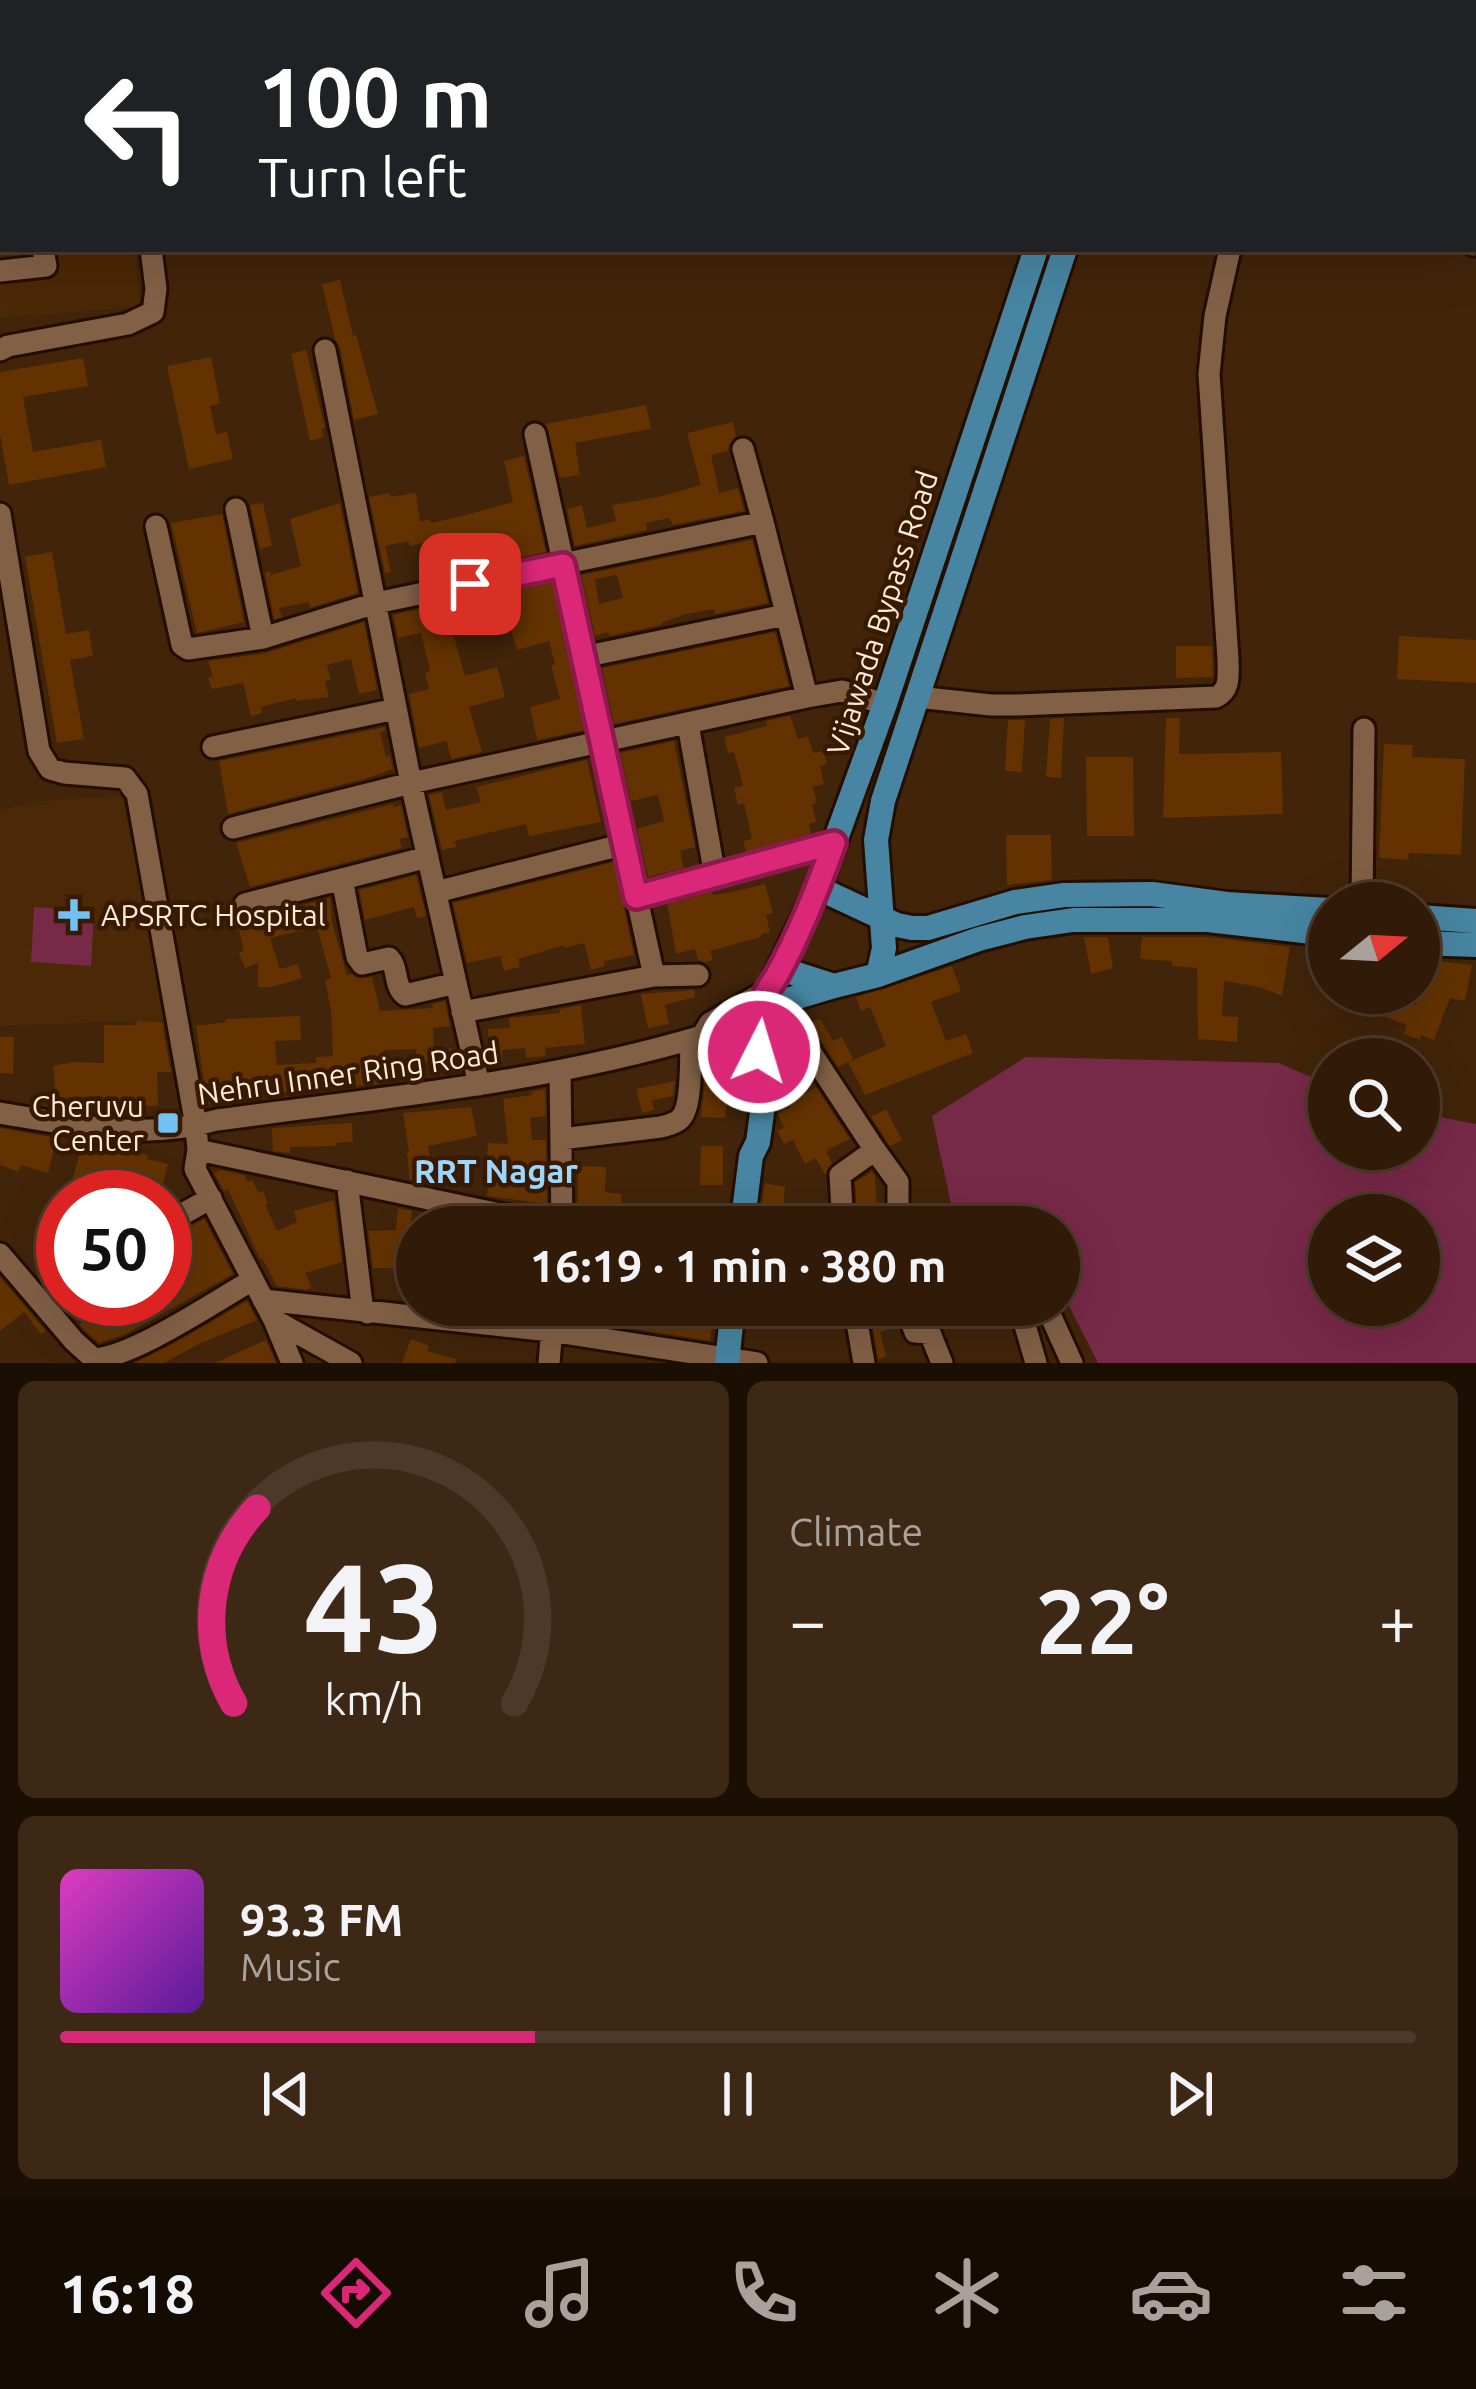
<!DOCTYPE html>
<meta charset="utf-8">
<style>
:root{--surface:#311b08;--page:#3d2816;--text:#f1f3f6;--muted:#a8a19c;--line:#4c3929;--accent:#db2777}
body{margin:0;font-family:Ubuntu,sans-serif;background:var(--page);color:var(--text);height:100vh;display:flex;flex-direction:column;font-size:45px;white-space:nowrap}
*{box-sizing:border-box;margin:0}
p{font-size:39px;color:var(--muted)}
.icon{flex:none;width:66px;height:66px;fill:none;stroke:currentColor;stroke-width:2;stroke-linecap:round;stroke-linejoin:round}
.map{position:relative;height:1363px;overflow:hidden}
.drawer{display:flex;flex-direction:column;gap:18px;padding:18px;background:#1b0f04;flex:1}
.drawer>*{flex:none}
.guide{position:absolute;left:0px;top:0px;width:1476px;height:252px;box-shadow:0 12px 48px #0002,0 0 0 3px var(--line);background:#202124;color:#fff;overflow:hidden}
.needle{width:78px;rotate:72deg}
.fabs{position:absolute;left:1308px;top:882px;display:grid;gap:24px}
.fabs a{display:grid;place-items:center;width:132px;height:132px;border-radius:50%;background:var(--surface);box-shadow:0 12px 48px #0002,0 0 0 3px var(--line);font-size:60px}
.speed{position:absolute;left:36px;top:1170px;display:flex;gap:24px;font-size:60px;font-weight:700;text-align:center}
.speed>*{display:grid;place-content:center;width:156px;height:156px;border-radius:50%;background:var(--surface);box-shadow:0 12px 48px #0002,0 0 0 3px var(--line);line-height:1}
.speed .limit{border:18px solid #d22;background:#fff;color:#111}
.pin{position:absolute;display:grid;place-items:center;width:102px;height:102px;color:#fff;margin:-51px;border-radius:24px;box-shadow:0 6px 18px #0006}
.me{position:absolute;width:132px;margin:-66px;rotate:5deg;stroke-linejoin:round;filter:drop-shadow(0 0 9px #0008)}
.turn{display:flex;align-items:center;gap:42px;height:252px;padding:0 60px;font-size:54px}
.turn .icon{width:156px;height:156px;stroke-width:2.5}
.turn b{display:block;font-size:84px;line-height:102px}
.big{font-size:90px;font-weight:700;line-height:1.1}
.drawer .widget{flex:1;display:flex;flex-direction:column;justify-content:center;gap:18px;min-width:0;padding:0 42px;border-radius:18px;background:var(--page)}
.drawer .dial{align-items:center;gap:0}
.dial svg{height:312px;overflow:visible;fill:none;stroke:var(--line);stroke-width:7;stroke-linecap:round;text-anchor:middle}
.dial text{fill:var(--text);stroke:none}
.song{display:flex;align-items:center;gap:36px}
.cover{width:144px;height:144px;border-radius:18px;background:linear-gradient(135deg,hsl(310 70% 55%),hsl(270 70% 35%))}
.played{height:12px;border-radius:6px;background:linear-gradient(90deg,var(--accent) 35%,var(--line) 35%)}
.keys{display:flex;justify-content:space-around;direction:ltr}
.heat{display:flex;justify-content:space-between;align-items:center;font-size:66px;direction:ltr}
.drawer .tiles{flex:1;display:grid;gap:18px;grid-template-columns:1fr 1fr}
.widget:last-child{grid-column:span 2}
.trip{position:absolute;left:396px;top:1206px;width:684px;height:120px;border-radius:60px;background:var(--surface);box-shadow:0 12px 48px #0002,0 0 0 3px var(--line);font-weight:700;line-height:120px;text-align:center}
.tab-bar{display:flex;height:192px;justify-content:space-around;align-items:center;background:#140b03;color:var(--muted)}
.tab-bar .icon{width:84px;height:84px}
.tab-bar .current{color:var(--accent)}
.tab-bar b{font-size:54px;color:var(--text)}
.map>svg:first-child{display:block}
.built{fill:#4b2806}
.grass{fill:#772948;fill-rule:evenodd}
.building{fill:#633200;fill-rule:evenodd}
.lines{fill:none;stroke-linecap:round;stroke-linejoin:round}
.minor-casing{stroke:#240e00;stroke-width:27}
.major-casing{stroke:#240e00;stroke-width:30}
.minor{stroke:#826046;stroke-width:21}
.major{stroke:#4785a2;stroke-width:24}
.route-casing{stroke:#8e194d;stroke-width:30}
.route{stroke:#db2777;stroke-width:21}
.poi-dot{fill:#71c1f5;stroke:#371a01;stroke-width:4.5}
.labels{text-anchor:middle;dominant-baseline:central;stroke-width:9;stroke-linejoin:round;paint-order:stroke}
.street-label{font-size:30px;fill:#fdeadb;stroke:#371a01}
.poi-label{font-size:30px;fill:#fdeadb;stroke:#371a01;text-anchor:start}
.neighbourhood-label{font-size:33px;font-weight:bold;fill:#9ed7fe;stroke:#371a01}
</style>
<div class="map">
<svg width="1476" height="1363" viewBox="0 0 1476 1363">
<rect width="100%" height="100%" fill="#41240a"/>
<path class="built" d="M0 0H101L102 3H3V249H134L141 306 0 318Z
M132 0H970L971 3H132Z
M122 796 170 1020 0 1026V810L43 801Z"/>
<path class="grass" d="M34 907 94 911 91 966 31 962Z
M1026 1057 1279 1063 1329 1085V1149H1419V1113L1476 1124V1363H1098L1059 1286V1227H956L932 1116ZM1329 1215H1419V1305H1329Z"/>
<path class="building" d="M340 280 353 336 356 335 378 414 354 420 340 347 335 339 322 284Z
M306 350 325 428 322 429 324 437 310 441 291 354Z
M211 357 220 404 210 406 216 434 227 432 233 459 189 469 167 366Z
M83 358 88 386 23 397 33 452 101 440 106 467 9 485 0 434V372Z
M646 405 651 429 575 443 580 475 560 478 546 424Z
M733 422 736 436 729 444 728 451 711 455 719 493 738 488 744 511 673 525 669 518 646 523 647 530 575 546 567 509 582 505 587 528 616 521 612 505 659 497 701 485 687 433Z
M524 456 546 552 498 562 497 560 465 569 461 556 429 566 422 543 410 546 408 541 385 546 391 572 385 573 369 497 389 493 390 497 416 493 420 522 429 519 431 523 458 517 513 502 504 461Z
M263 503 272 546 260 549 250 505Z
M340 503 358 593 310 608 309 602 279 608 282 617 274 619 265 573 270 571 271 575 301 566 290 519Z
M222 514 244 622 197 633 171 523Z
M752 540 768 603 715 614 714 609 686 614 661 623V625L609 636 608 632 595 636 581 575ZM617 575 623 598 599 604 595 579Z
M52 552 66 634 89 630 93 656 70 660 84 739 57 743 25 557Z
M552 581 585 730 537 740 530 707 560 699 551 666 555 664 549 641 517 650 507 617 510 616 504 591Z
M439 605 444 628 451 626 465 676 497 667 505 697 469 707 482 752 452 759 446 741 419 748 409 694 429 689 425 673 430 671 421 633 398 638 393 615Z
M364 622 377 690 359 694 351 659 327 665 331 680 325 681 329 697 296 701V698L261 707 262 713 251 716 243 683 212 689 208 678 213 676 208 661 266 653Z
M775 632 789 686 614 724 602 668Z
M1399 636 1476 640V683L1397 679Z
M1176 646H1212L1213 677 1176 678Z
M790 716 798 739 808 736 813 753 824 751 827 764 820 766 824 784 813 787 817 803 812 804 816 822 809 824 811 834 746 852 743 841 752 839 744 803 738 805 734 788 743 786 734 752 728 753 724 737 767 726 766 721Z
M1064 718 1061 778 1046 777 1050 719Z
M1166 718H1180L1179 754 1281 752 1283 814 1163 818Z
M1008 720H1025L1022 772 1005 771Z
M385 727V731L380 732 386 757 390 756 393 769 368 778 228 814 219 761Z
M674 741 695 847 680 851 684 868 648 877 637 829 664 821 658 795 631 801 620 753Z
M1384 744 1413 745 1412 757 1465 759 1461 855 1409 853 1408 860 1379 858Z
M1086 757H1133L1134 836H1087Z
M587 760 601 822 529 836 526 824 455 841 456 847 442 850 429 795 442 792 446 810 481 802 476 787Z
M393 804 394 807 401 805 408 837 399 839 402 848 250 887 236 843Z
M1006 835H1051L1052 880 1007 885Z
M614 862 634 955 604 961 605 966 591 970 584 943 565 948 564 945 518 959 520 967 504 971 500 956 467 963 453 903Z
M416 875 426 916 417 918 414 907 365 920 359 890Z
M765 884 773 913 766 915 770 932 761 934V937L710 951 713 960 705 962 698 960 695 949 676 954 667 904 712 892 713 895 732 892Z
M330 898 332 922 347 975 351 974 358 978 372 977 380 1011 433 1008 432 1004 445 1001 450 1026 433 1028 434 1050 455 1048 458 1060 416 1062V1049L384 1050 385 1067H377L378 1084 353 1086 352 1079 311 1081 312 1090 249 1094V1101L207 1104 196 1026 226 1022V1019L300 1016 301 1040 275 1041 277 1065 316 1063V1057L333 1056 331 1011 325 980 331 978 317 927 270 938 280 969 298 964 302 978 272 987H258V963L245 968 239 953 244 951 235 915 249 919Z
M1084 937H1108L1113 968 1091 974Z
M1142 937H1207L1290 947 1282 996 1260 987 1224 981 1222 1016 1238 1017 1237 1042 1198 1039 1197 968 1172 966V961L1140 959Z
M1429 960 1472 965 1465 1001 1450 998 1434 1040 1421 1035 1420 1040 1404 1034 1407 1025 1383 1016 1390 996 1416 1005Z
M952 966 961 991 931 1002 946 1041 966 1034 973 1053 865 1095 848 1062 886 1046 870 1007 861 1011 856 997Z
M694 990 695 997 665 1005 669 1024 648 1028 641 994Z
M581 1005 585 1044 545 1048 546 1056 526 1058 525 1048 502 1050V1062H489L488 1029 510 1028 509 1018 560 1013V1009Z
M820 1018 833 1041 842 1037 853 1059 838 1067 810 1023Z
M137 1021 162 1022 171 1072H157L158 1106 101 1104V1096L56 1098 53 1066 74 1062 104 1063V1025H136Z
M0 1037H14L13 1074 0 1073Z
M705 1078 729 1079 725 1118 701 1117Z
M675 1081 673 1096 652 1100 654 1110 642 1113 636 1089Z
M816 1087 850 1139 829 1149 827 1153 832 1163 825 1175 816 1158 805 1164 793 1140 784 1144 777 1131 784 1128 778 1114 791 1107 788 1103Z
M545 1089 546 1116 530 1118 532 1140H546L547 1204 487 1196 490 1156 487 1155 488 1143 508 1144 503 1099 532 1095 531 1092Z
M471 1107 477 1136 428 1146 432 1182 410 1180 407 1153 409 1152 403 1113Z
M886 1109 902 1140 890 1146 871 1117Z
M352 1123 353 1142 336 1143V1146L290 1147V1153L273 1151 272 1128Z
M0 1128 57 1138 48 1173 21 1165 19 1172 0 1165Z
M83 1141 102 1145V1148L129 1157 131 1150 148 1155 147 1159 168 1164 163 1183 142 1178 137 1193 116 1187 113 1197 90 1190 89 1195 70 1189Z
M701 1146H723V1185H700Z
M578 1166 606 1167 605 1192 621 1194V1203H633L631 1221 592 1216V1220L577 1219Z
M221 1170 244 1175 248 1182 252 1180 259 1193 263 1191 268 1203 265 1204 277 1231 297 1222 294 1211 334 1200 342 1262 305 1273 312 1287 307 1290 277 1286 262 1258 260 1259 228 1189 224 1191 214 1173Z
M872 1172 875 1176 877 1225 858 1227 855 1182Z
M765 1183 785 1187 782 1221 760 1216Z
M398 1208 412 1211 408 1251H417V1268H373L368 1231 396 1230Z
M63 1215V1251L46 1262 34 1243 50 1232 46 1226Z
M204 1219 233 1274 124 1335 99 1343 85 1331 79 1324 86 1321 75 1299H116L120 1305 134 1299H165V1286L181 1279 180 1274 191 1269 177 1234Z
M0 1277 46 1331 41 1334 24 1312 0 1331Z
M247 1301 257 1320 201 1343 164 1363H135L180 1340Z
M569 1305H639L679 1312 678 1315 713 1320 710 1341 568 1318Z
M875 1308 877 1316 892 1312 897 1327 880 1332 886 1357 878 1359 870 1309Z
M411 1339 429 1346 427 1351 456 1359 455 1363H402Z
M266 1340 276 1363H214L248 1348Z"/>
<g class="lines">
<g class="minor-casing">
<path id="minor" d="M5 0 6 3
M123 0V3
M196 0 197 3
M455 0V3
M763 0V3
M922 0V3
M1452 0V3
M1301 3 1302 0
M1473 20H1476
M1473 136H1476
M1473 245 1476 244
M0 271 46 266 43 249
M0 350 8 346 128 324 153 312 156 289 151 249
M325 350 411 783 479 1085
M535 434 654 976
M236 509 263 638
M0 514 39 751 50 769 64 773 125 778 137 794 196 1126 198 1150 195 1169 274 1320 292 1363
M763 522 807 697 842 691 885 704
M156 526 182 645 188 649 263 638 376 603 763 522 743 449
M583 657 785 615
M917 697 991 705H1018L1216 697C1231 690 1228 674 1228 659L1209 374 1215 316 1230 249
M688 724 715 876
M213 747 396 709
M233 828 411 783 807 697
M342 879 357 957 362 964 389 958C399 968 393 985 405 995L456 983
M436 892 625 844
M636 897 834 843
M1362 903 1364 729
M245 904 428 857
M781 1007 875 1150 840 1175 843 1227
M462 1012 654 976 698 975
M702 1036 710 1023 766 991
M560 1071 562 1227
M0 1113C73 1125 144 1141 217 1120 380 1098 544 1083 702 1036 731 1044 746 1027 766 1007
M561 1139 661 1127C668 1125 675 1124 680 1119 693 1107 690 1057 691 1039
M198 1150 561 1227
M875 1150 898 1182V1227
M347 1181 362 1304 367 1313
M165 1224 211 1198
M0 1254 74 1341 94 1359C133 1357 214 1302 251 1281
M263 1300 551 1331 757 1363
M854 1305 864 1363
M905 1305 915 1332 930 1333 942 1363
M1048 1310 1072 1363
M274 1320 351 1363
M1024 1322 1036 1363
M549 1363 554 1305"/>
</g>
<g class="major-casing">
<path id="major" d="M1118 3 1119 0
M1145 3 1146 0
M818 888 897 925 912 928H928L1015 902 1064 895 1152 894 1227 904 1329 910
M1419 917 1476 921
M1419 943 1476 945
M781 969 834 986 878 975 979 939 1025 927 1073 920H1208L1329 934
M878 975 884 948 876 840 883 801 1065 249
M769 990 818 888 885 704 1036 249
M784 1001 834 986
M742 1227 751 1156 758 1142 776 1010
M727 1363 733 1305"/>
</g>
<use href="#minor" class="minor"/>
<use href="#major" class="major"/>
</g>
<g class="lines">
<g class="route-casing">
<path id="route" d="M470 584 563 565 636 897 834 843C818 888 800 933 777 975 770 988 761 993 766 1007L759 1052"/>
</g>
<use href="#route" class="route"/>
</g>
<g class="poi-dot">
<path d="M68 897h12v12h12v12h-12v12h-12v-12h-12v-12h12z"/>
<rect x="156" y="1111" width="24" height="24" rx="6"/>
</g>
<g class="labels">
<g class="street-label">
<text transform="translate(882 613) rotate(-72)">Vijawada Bypass Road</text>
<text transform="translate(348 1073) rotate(-8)">Nehru Inner Ring Road</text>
</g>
<g class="poi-label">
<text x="101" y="915">APSRTC Hospital</text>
<text x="144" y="1106" text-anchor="end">Cheruvu<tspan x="144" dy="34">Center</tspan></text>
</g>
<g class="neighbourhood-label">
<text x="496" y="1170">RRT Nagar</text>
</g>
</g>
</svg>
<div class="fabs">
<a><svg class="needle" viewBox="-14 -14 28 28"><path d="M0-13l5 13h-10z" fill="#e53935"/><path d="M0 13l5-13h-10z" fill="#a8a19c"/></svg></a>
<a><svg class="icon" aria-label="search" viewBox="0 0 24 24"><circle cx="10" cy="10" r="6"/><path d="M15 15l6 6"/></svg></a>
<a><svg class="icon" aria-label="layers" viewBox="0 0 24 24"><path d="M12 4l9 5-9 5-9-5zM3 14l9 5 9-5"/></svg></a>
</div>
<div class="speed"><div class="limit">50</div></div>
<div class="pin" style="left:470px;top:584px;background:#d93025"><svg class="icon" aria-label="arrive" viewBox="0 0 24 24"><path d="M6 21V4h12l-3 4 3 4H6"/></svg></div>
<svg class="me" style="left:759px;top:1052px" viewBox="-20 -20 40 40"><circle r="17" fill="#db2777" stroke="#fff" stroke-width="3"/><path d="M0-11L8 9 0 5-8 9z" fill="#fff"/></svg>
<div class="trip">16:19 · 1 min · 380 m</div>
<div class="guide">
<div class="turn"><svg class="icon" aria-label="left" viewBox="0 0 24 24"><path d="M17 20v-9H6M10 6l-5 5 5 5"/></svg><div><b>100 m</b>Turn left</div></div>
</div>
</div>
<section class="drawer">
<div class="tiles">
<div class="widget dial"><svg viewBox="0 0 100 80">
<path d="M14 69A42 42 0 1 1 86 69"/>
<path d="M14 69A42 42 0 0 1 20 19" stroke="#db2777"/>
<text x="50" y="56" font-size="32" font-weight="700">43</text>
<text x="50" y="72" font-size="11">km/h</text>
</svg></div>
<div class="widget"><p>Climate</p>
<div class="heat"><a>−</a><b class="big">22°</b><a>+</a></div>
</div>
<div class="widget">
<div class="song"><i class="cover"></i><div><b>93.3 FM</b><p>Music</p></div></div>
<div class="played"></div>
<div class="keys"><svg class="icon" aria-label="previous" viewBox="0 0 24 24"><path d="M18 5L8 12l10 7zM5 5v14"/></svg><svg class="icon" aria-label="pause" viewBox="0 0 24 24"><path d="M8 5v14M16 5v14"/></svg><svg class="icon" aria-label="next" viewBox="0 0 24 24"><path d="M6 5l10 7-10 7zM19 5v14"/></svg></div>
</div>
</div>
</section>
<nav class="tab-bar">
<b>16:18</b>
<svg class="icon current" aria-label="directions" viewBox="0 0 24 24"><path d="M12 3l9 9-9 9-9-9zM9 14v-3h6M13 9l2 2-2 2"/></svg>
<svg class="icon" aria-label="music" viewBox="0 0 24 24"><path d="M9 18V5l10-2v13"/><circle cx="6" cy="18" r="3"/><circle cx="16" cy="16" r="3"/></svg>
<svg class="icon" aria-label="phone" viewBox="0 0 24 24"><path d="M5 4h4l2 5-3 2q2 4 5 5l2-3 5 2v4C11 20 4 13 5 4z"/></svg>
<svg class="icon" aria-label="climate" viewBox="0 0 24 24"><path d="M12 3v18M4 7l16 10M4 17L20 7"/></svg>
<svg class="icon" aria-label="car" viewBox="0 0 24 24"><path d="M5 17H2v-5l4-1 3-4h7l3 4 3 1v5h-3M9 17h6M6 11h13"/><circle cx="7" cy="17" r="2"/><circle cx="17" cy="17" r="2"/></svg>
<svg class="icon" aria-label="filters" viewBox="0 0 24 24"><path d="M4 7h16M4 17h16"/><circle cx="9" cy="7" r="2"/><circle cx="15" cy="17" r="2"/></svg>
</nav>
